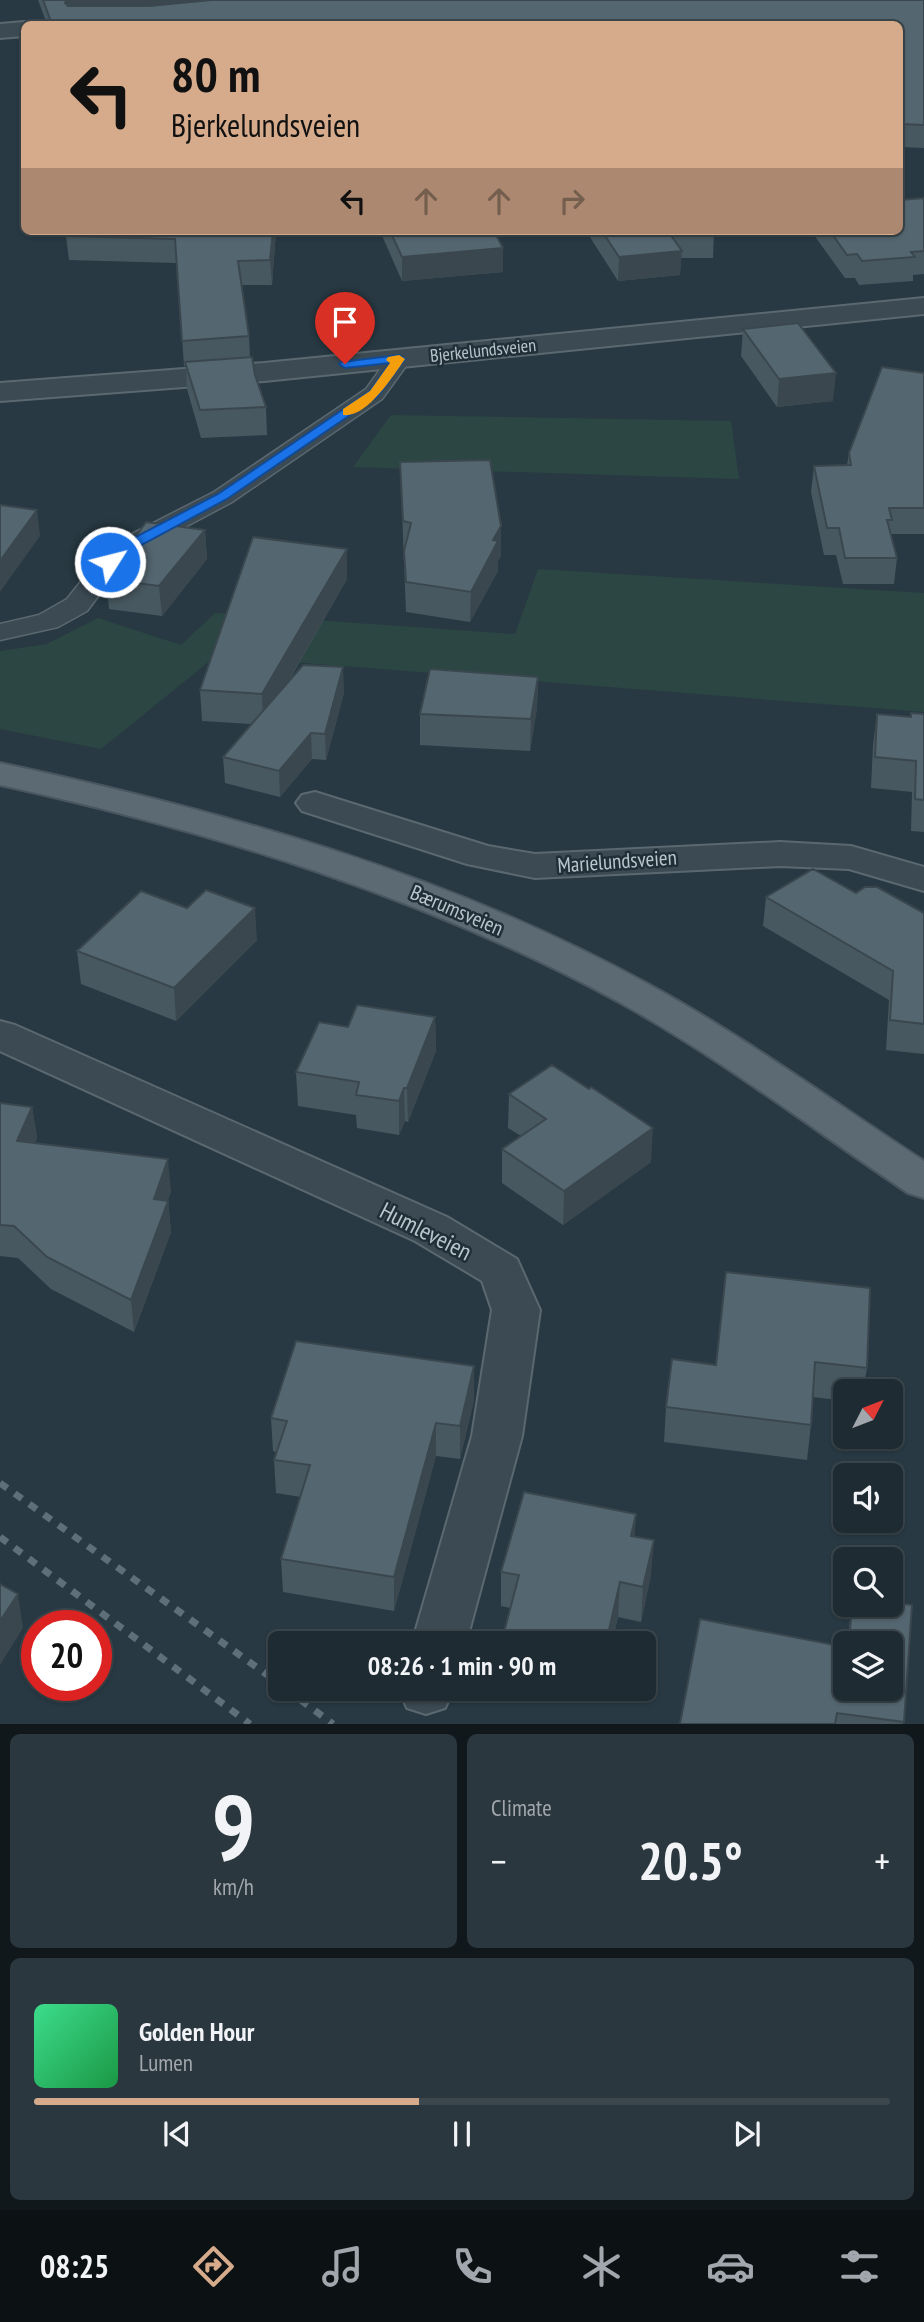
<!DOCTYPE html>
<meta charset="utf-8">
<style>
:root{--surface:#1e2b32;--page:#2b373e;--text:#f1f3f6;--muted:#a1a7ac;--line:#3c474d;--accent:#d6ab8b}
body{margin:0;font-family:"PT Sans Narrow",sans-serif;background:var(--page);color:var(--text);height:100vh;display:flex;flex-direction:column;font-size:26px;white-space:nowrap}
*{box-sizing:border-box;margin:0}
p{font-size:23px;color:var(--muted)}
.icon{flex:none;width:38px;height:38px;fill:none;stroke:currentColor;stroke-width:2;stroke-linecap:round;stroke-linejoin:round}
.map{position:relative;height:1724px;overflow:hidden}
.sheet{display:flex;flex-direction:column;gap:10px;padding:10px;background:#10181c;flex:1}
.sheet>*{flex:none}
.guide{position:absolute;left:21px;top:21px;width:882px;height:214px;border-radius:10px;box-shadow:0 2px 5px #0004,0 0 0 2px var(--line);background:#d6ab8b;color:#111;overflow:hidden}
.needle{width:46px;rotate:48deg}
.fabs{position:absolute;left:833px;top:1379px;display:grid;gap:14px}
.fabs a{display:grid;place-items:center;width:70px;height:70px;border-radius:10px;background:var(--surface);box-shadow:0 2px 5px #0004,0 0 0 2px var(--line);font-size:35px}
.speed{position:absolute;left:21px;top:1610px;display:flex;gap:14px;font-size:35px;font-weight:700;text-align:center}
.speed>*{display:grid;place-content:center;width:91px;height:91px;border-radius:50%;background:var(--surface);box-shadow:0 2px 5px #0004,0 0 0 2px var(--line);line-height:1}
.speed .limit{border:10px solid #d22;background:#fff;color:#111}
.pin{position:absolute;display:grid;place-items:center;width:60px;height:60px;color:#fff;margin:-72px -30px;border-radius:50% 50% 50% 0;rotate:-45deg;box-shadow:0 0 7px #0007}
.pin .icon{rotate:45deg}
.me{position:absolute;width:77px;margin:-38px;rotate:54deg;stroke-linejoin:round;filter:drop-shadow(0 0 5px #0008)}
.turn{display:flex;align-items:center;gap:24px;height:147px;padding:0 35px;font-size:32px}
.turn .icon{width:91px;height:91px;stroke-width:2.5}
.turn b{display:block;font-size:49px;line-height:60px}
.lanes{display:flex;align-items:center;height:66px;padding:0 35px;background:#0003;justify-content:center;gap:35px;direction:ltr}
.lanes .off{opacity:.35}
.big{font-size:52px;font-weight:700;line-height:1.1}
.sheet .card{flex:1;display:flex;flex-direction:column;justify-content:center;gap:10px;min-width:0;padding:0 24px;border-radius:10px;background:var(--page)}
.sheet .dial{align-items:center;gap:0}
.dial b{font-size:91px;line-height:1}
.song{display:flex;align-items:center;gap:21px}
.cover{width:84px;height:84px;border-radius:10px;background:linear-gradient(135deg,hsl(150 70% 55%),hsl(140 70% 35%))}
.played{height:7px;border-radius:4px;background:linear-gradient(90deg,var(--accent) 45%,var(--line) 45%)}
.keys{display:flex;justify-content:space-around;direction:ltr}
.heat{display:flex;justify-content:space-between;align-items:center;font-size:38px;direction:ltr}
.sheet .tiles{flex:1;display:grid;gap:10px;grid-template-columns:1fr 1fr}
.card:last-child{grid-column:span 2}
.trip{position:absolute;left:268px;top:1631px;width:388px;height:70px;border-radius:10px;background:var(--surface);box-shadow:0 2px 5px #0004,0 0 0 2px var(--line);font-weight:700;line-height:70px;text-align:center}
.menu{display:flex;height:112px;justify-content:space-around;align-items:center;background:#0c1114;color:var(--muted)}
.menu .icon{width:49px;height:49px}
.menu .active{color:var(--accent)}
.menu b{font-size:32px;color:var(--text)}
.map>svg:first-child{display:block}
.green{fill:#2b4643}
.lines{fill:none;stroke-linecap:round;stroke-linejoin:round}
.lane-casing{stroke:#5b6870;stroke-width:3}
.street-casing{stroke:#5b6870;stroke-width:4}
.primary-casing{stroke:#49565f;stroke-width:4}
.lane{fill:#3c4a53;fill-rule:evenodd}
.street{fill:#3c4a53;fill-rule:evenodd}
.primary{fill:#5b6a73;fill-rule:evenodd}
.rail{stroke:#5f6f7a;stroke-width:7;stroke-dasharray:9 9;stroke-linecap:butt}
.wall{fill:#485860}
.shaded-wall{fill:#3b474e}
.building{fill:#546670;stroke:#3b474e;stroke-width:2}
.route{fill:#1a73e8;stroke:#114b97;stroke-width:2}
.slow{fill:#f59e0b}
.labels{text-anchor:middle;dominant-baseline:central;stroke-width:5;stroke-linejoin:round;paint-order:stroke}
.far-street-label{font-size:18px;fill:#bac5cd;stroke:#213038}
.street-label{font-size:21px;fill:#bac5cd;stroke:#213038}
.near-street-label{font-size:24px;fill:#bac5cd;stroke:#213038}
</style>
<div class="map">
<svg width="924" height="1724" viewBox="0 0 924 1724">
<rect width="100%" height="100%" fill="#283943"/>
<path class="green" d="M391 415 731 421 739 479 353 467Z
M538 569 924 593V712L216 656 101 749 0 729V651L47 644 98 618 181 645 215 613 515 634Z"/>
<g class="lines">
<g class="lane-casing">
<path id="lane" d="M399 352 407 354 411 359 382 399 232 502 136 553 119 568 87 611 58 627 0 640V624L39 615 67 599 101 556 118 541 214 492 366 389 391 354Z"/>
</g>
<g class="street-casing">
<path id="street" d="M24 22 32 24H24V36L0 38V24Z
M924 298V314L264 381 0 401V383L264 363Z
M315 792 488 846 535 854 780 842 851 846 924 867V891L849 869 780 866 535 878 467 864 302 811 296 803 302 795Z
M0 1021 15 1025 447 1217 517 1259 540 1310 522 1436 466 1643H412L472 1436 492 1310 482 1281 415 1241 0 1051Z
M399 1689H453V1691L445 1708 426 1714 407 1708Z"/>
</g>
<g class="primary-casing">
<path id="primary" d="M0 763C224 811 446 873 648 984 744 1036 832 1101 924 1161V1198L908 1193C812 1129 719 1057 617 1001 423 896 214 832 0 785Z"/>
</g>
<use href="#lane" class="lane"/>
<use href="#street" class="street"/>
<use href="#primary" class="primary"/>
<path class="rail" d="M0 1483 280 1684
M0 1537 250 1724
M286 1689 333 1724"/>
</g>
<path class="wall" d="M38 0H924V148L900 147V24H47Z
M924 198V274L913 275V281L859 285 855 278H845L811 231H900Z
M69 231H276L272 285H242L249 336 250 357 255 375 266 407 267 435 201 438 187 389 186 366H184L177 263 69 260 66 236Z
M380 231H494L503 272 402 281Z
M586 231H714L713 258H681L680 275 618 281Z
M743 329 833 401 777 407 741 356Z
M924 373V534H891L897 558 894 584H843L836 555H824L811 492 814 466 847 465 849 453Z
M400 462 501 556 498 561V571L470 622 406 612Z
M205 530 207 559 162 616 109 609 106 579Z
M347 549V579L289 681 344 693 326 760 312 759 280 797 225 783 223 757 251 724 202 721 200 690Z
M538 677 537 708 530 751 420 745V714Z
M877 714 911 717 924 714V832L911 831 912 792 871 788 873 745Z
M856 893 924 913V1054L886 1050 889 1000 763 926 766 897Z
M187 908 257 940 176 1021 81 984 77 951Z
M435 1017 436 1051 408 1122 405 1121 399 1135 357 1128 356 1115 298 1106 296 1072 348 1027Z
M589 1089 651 1162 563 1225 502 1183V1149L521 1136 508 1128 509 1094Z
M0 1103 32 1107 37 1138 35 1143 171 1191 168 1200 171 1232 134 1332 51 1289 18 1258 0 1256Z
M726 1272 867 1368 863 1391H845V1401L813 1397 811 1425 807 1460 664 1442 666 1407 716 1365Z
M474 1400 460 1459 436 1456 394 1611 283 1592 281 1559 301 1497 276 1493 274 1460 276 1452 273 1451 271 1418Z
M635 1537 651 1575 641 1622 618 1617 612 1643H502L510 1608 501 1606V1572Z
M852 1605H912L903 1724H680L845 1689 891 1643H847Z
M569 1689H602L600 1695Z"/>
<path class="shaded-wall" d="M67 0H248L81 14 65 3Z
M273 231H276L272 285 270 260Z
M503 248V272L402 281V257Z
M682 251 680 275 618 281 619 257Z
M836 373 833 401 777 407 779 379Z
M37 510 40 536 0 592V561Z
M501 526V556L498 561V571L470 622 471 592Z
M205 530 207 559 162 616 159 586Z
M347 549V579L263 725 262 694Z
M343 667 344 693 326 760 325 734Z
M538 677 537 708 530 751 531 719Z
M311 733 312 759 280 797 279 771Z
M255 908 257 940 176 1021 174 988Z
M435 1017 436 1051 408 1122 407 1088Z
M404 1088 405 1121 399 1135V1101Z
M32 1107 37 1138 22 1172 17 1141Z
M653 1128 651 1162 563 1225 564 1191Z
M168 1159 171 1191 158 1229 168 1201 171 1232 134 1332 131 1300 154 1199Z
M474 1366V1400L460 1459V1426Z
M436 1423V1456L394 1611V1577Z
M636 1514 634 1549 631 1536Z
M654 1540 651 1575 641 1622 643 1587Z
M620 1582 618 1617 612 1643H606Z
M18 1594 23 1628 0 1665V1621Z"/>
<path class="building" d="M43 0H67L65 3 68 6H149L211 0H924V125L900 124V24H52Z
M924 198V251L911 252 915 257 862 261 857 254 847 255 830 231H900V200Z
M69 231H273L270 260 238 261 249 336 182 341 175 239 66 236Z
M390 231H494L503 248 402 257Z
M602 231H714V234H670L682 251 619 257Z
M798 323 836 373 779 379 743 329Z
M252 357 255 375 266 407 200 410 185 362Z
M882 367 924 373V508H889L892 520H887L897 558H845L839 528H827L814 466 851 465 849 453Z
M490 460 501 526 493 540 498 541 471 592 406 582 404 551 411 523 403 521 400 462Z
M0 505 37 510 0 561Z
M146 522 205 530 159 586 106 579Z
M253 537 347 549 262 694 200 690Z
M303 665 343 667 325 734 311 733 279 771 223 757Z
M430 669 538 677 531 719 420 714Z
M911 713 924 714V800L915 799 916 761 875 757 877 714 911 717Z
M813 869 856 893 865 887H877L924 913V1024L890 1020 893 971 766 897Z
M206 890 255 908 174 988 77 951 141 891 187 908Z
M357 1005 435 1017 407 1088H404L399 1101 356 1095 359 1082 296 1072 319 1022 348 1027Z
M552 1065 589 1089 591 1087 653 1128 564 1191 502 1149 546 1119 509 1094Z
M0 1103 32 1107 17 1141 168 1159 154 1199 168 1201 131 1300 47 1257 14 1226 0 1225Z
M726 1272 870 1288 867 1368 815 1362 811 1425 666 1407 672 1359 716 1365Z
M296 1341 474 1366 460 1426 436 1423 394 1577 281 1559 310 1465 274 1460 287 1421 271 1418Z
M524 1492 636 1514 631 1536 654 1540 643 1587 620 1582 606 1643H518L502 1640 519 1575 501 1572Z
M0 1584 18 1594 0 1621Z
M891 1602 912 1605 904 1722 837 1713 835 1724H680L700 1619 845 1647V1689H891V1643H849L852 1605H891Z"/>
<path class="route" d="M399 355 405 359 378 396 227 499 132 550 115 565H105V559L122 544 218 494 370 391 390 363 345 368 339 364 341 362Z"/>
<path class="slow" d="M399 355 405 359C393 376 367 418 343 415V409L370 391 390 363 386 360 388 357Z"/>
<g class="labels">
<g class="far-street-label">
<text transform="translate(483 350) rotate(-6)">Bjerkelundsveien</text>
</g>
<g class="street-label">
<text transform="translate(617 861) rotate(-4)">Marielundsveien</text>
<text transform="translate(457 910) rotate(23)">Bærumsveien</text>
</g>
<g class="near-street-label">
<text transform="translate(426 1231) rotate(27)">Humleveien</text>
</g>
</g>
</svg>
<div class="fabs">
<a><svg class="needle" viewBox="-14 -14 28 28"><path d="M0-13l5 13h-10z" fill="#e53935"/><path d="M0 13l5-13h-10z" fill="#a1a7ac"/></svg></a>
<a><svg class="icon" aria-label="sound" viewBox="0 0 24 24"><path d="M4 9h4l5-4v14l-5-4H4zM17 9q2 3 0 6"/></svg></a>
<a><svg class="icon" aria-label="search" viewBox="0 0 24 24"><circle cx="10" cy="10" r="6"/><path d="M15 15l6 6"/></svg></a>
<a><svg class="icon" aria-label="layers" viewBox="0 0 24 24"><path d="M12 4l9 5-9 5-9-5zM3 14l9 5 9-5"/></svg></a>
</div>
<div class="speed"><div class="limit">20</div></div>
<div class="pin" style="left:345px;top:364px;background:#d93025"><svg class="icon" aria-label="arrive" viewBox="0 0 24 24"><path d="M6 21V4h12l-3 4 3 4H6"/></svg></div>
<svg class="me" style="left:110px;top:562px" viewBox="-20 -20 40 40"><circle r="17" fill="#1a73e8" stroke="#fff" stroke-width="3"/><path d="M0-11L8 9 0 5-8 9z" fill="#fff"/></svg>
<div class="trip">08:26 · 1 min · 90 m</div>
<div class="guide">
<div class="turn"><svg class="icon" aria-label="left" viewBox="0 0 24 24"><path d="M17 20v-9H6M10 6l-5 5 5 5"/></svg><div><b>80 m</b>Bjerkelundsveien</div></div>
<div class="lanes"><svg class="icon" aria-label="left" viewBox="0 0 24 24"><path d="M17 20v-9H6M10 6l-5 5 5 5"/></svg><svg class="icon off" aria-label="ahead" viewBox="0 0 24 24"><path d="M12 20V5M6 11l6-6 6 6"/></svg><svg class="icon off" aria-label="ahead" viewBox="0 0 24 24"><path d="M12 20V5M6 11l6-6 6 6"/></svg><svg class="icon off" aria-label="right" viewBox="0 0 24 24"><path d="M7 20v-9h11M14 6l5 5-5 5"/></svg></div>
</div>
</div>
<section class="sheet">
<div class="tiles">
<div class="card dial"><b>9</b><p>km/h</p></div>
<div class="card"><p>Climate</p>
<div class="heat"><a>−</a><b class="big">20.5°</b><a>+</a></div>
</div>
<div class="card">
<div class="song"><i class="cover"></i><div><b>Golden Hour</b><p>Lumen</p></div></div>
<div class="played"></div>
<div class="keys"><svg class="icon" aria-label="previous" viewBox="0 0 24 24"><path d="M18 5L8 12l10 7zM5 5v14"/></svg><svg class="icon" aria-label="pause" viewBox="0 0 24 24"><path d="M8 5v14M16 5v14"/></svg><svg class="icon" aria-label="next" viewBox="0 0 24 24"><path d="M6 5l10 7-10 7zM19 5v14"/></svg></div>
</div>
</div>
</section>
<nav class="menu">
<b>08:25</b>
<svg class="icon active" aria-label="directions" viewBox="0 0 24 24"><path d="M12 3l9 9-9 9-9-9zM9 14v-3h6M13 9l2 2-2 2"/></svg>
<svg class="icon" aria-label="music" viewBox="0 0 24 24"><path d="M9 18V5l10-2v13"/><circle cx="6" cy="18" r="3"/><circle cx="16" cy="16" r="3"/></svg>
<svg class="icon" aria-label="phone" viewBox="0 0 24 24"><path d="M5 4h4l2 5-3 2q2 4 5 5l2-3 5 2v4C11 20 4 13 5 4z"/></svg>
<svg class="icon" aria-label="climate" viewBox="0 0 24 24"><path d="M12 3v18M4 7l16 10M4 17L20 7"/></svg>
<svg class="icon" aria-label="car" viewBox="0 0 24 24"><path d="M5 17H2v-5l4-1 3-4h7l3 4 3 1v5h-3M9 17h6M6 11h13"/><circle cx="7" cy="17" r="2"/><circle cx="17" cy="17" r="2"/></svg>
<svg class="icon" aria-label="filters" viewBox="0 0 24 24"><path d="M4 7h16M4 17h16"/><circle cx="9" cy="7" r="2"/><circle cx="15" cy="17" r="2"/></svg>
</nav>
